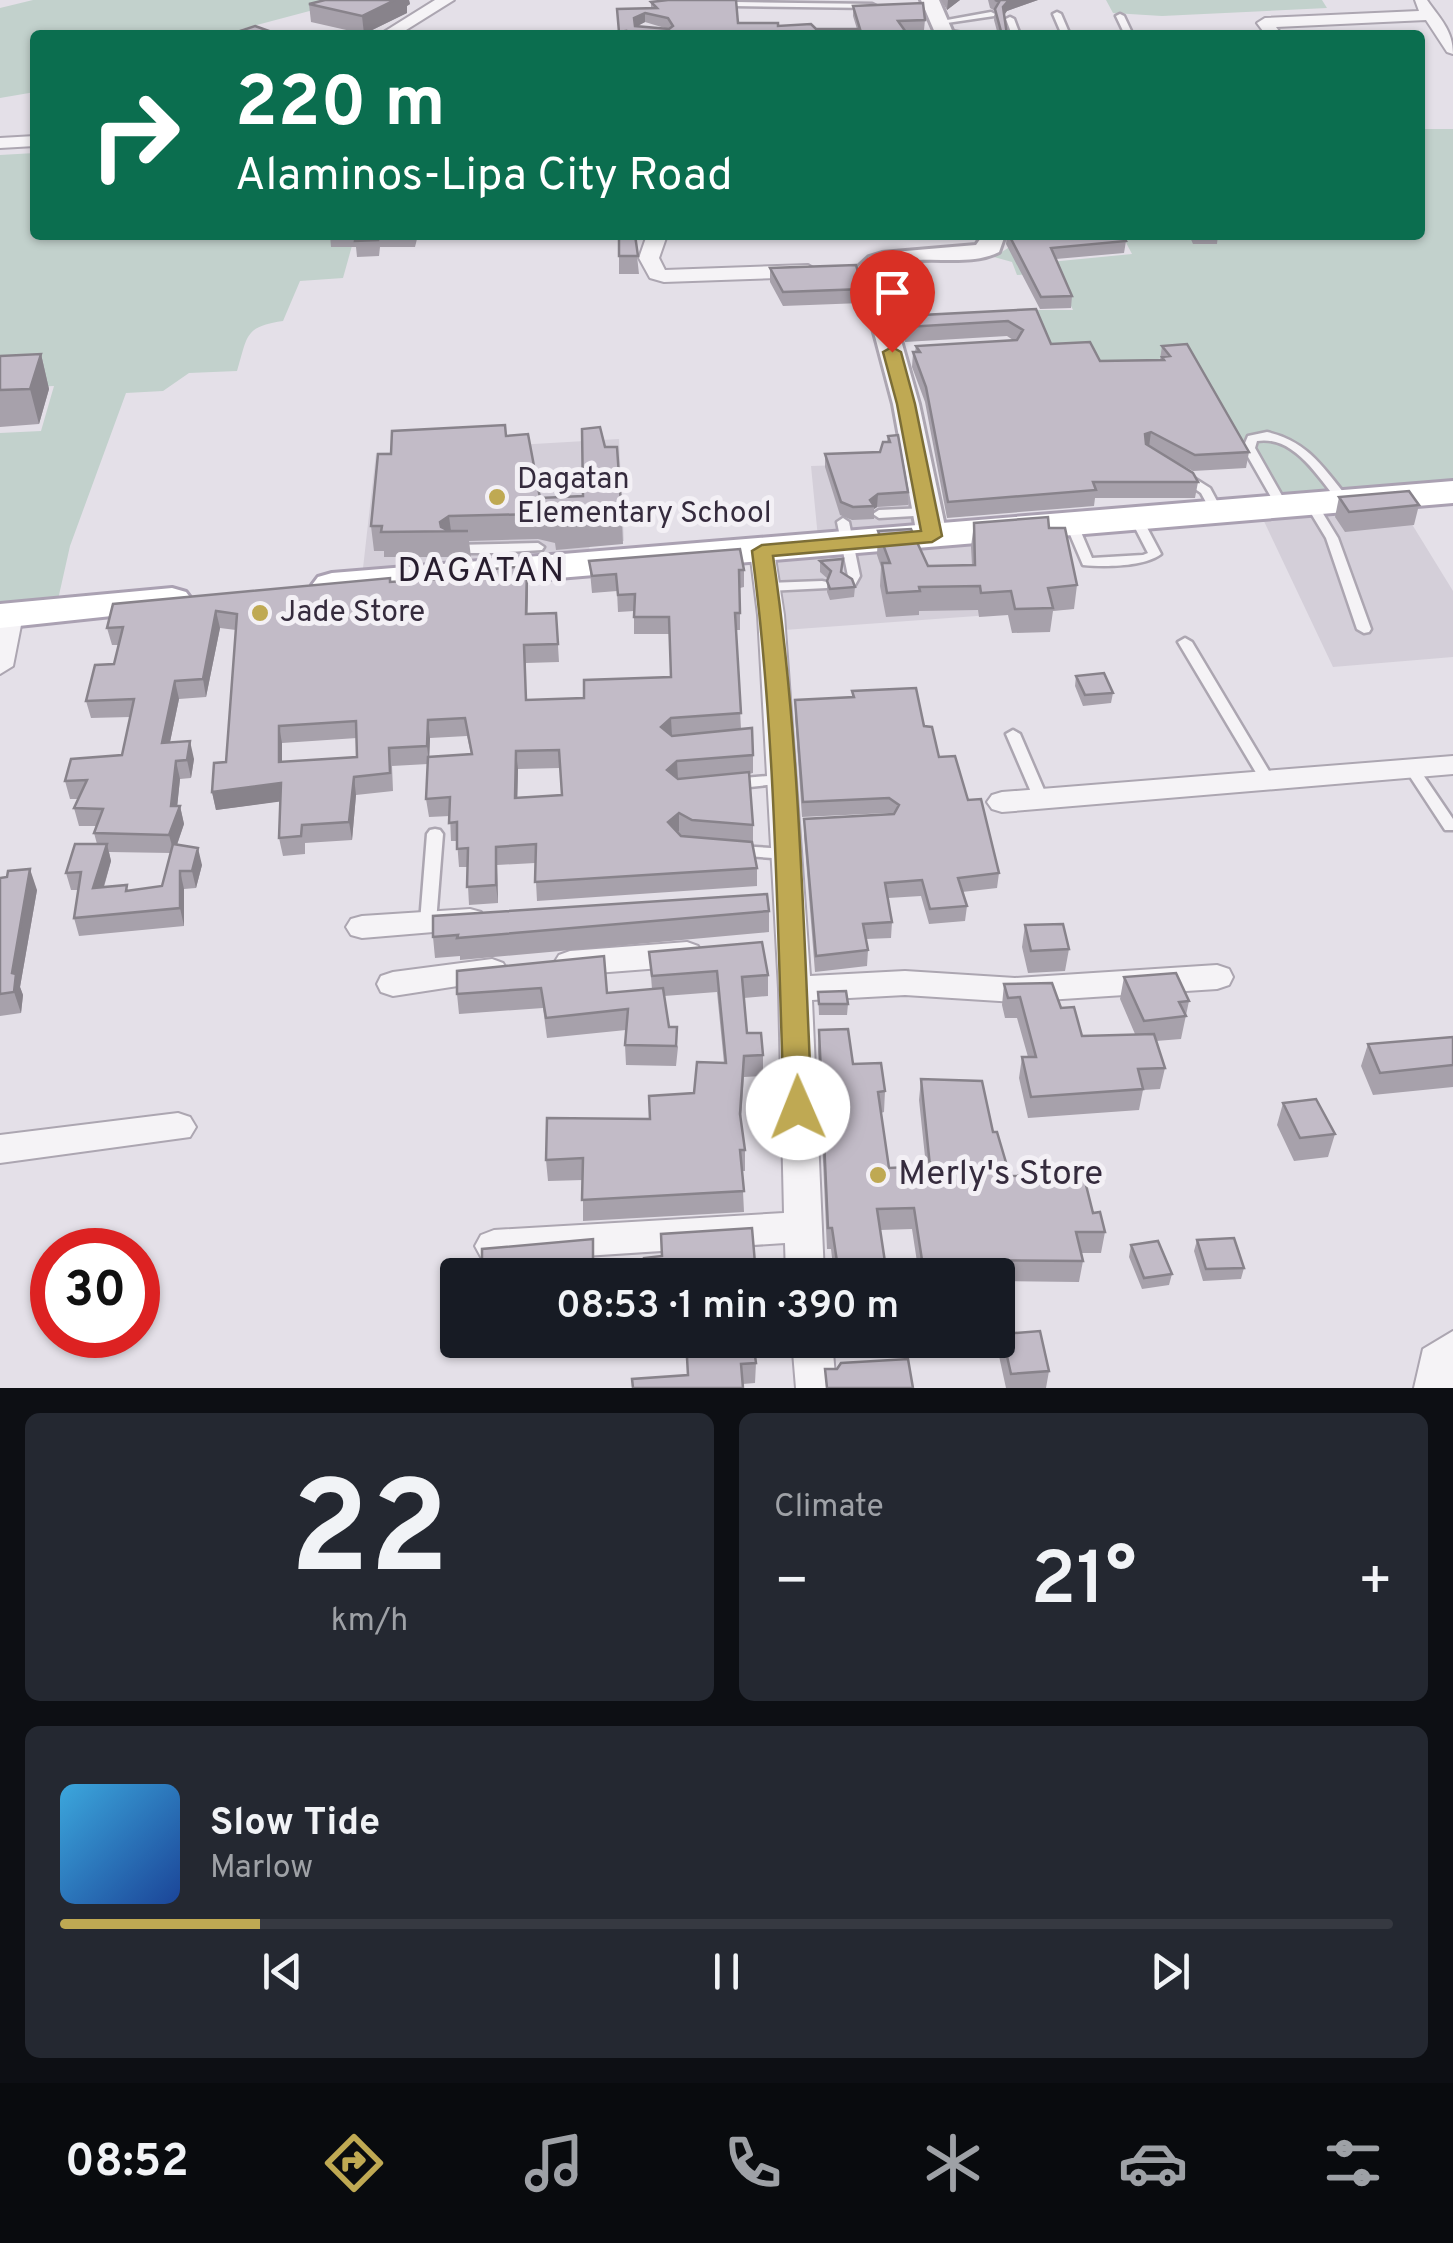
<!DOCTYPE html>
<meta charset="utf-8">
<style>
:root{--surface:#171b24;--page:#242831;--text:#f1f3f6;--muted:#9ea1a6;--line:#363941;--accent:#bfa953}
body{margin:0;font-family:Overpass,sans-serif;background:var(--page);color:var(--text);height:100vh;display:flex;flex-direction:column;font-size:38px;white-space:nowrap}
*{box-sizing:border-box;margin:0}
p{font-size:32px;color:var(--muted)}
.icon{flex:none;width:55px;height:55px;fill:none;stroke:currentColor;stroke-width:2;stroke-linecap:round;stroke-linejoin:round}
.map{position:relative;height:1388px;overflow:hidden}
.side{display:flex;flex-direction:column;gap:25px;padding:25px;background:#0d0f14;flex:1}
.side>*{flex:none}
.banner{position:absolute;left:30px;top:30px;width:1395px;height:210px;border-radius:10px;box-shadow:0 2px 8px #0004;background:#0b6e4f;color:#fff;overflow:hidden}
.speed{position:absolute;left:30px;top:1228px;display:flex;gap:20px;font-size:50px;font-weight:700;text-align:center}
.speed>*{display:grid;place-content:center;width:130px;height:130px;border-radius:50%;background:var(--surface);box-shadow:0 2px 8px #0004;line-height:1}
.speed .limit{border:15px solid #d22;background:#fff;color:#111}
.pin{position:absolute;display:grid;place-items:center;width:85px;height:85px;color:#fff;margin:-102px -42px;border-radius:50% 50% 50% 0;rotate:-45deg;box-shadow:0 0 10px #0007}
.pin .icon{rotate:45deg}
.me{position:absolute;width:110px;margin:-55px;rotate:359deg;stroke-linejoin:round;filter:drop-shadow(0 0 8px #0008)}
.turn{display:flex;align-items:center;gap:35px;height:210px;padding:0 40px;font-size:45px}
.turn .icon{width:130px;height:130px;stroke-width:2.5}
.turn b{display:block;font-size:70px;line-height:85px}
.big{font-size:75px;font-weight:600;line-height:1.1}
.side .tile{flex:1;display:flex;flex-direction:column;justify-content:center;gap:15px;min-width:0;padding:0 35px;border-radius:15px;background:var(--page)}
.side .dial{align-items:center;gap:0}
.dial b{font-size:130px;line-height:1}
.song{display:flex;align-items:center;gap:30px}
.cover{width:120px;height:120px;border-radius:15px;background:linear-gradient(135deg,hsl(200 70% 55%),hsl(220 70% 35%))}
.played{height:10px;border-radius:5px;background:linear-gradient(90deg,var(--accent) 15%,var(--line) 15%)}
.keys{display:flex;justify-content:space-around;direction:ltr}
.heat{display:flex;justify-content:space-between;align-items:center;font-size:55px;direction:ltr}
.side .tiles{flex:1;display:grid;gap:25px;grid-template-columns:1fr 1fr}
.tile:last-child{grid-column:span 2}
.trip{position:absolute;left:440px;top:1258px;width:575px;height:100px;border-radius:10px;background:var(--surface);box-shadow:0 2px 8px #0004;font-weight:600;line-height:100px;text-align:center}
.tab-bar{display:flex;height:160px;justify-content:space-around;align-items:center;background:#090b0e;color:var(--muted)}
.tab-bar .icon{width:70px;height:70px}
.tab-bar .active{color:var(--accent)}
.tab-bar b{font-size:45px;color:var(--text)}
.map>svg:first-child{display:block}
.built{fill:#d4cfd9}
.green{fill:#c2d1cc}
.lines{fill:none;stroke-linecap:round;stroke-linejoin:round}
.service-casing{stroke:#aca6b1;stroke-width:5}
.minor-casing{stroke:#aca6b1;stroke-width:4}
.tertiary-casing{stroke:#aca6b1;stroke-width:6}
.primary-casing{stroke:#aaa1b2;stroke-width:6}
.service{fill:#f5f3f6;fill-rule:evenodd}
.minor{fill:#f5f3f6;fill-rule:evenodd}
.tertiary{fill:#f5f3f6;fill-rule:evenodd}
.primary{fill:#fff;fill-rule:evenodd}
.wall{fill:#a7a1ab;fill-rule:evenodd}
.shaded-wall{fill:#88838b}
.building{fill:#c2bbc7;stroke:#88838b;stroke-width:2.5;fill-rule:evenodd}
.route{fill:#bfa953;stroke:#7c6e36;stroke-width:2.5}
.poi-dot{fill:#bfa953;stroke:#f3f0f5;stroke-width:4}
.labels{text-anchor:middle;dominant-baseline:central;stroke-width:10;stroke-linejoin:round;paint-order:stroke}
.poi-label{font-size:30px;fill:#352b3d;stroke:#f3f0f5;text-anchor:start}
.quarter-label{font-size:35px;letter-spacing:2.5px;fill:#271d2e;stroke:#f3f0f5}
.near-poi-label{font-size:35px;fill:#352b3d;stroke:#f3f0f5;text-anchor:start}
</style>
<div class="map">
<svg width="1453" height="1388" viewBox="0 0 1453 1388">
<rect width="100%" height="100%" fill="#e4e0e8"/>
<path class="built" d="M619 439 624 541 589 543 590 555 362 577 376 453Z
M903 453 914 526 818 538 811 466 873 464 879 454Z
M1402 508 1453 591V657L1333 667 1262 517Z
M1058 534 1074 609 784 630 776 568 780 558Z"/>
<path class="green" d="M33 0H351L242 29 260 35H35V92L0 98V8Z
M1106 0H1322L1327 8 1162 16 1113 13Z
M1420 129H1453V482L1270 499 1189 354 1158 359 1164 370 1051 358 1030 310H1073L1055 273 1017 275 1012 262 994 257 1008 248 1050 262 1132 254 1122 235H1420Z
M35 153V235H355L343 278 300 281 283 321C244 327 248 335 237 371L189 373 163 391 126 393 70 546 57 604 0 610V433L41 431 54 386 0 388V155Z"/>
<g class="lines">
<g class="service-casing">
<path id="service" d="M736 2 872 4 876 6 872 8 733 6 732 4Z
M991 12 995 14 994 16 940 24 936 22Z
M1057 12 1061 14 1070 35H1062L1053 14Z
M1120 14 1124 16 1133 35H1125L1116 16Z
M1010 17 1014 19 1020 35H1012L1006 19Z
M944 30 963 33 964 35 941 34 940 32Z
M1267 432C1308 441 1324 469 1349 499L1351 502 1349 505H1341C1319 479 1295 435 1257 441L1255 448 1289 508 1283 512 1279 511 1243 448 1248 436Z
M1183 471 1210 488 1224 514 1222 517H1214L1201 493 1179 478 1177 475Z
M1312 501 1316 502 1338 538 1371 629 1369 632 1364 633 1357 629 1326 538 1306 505Z
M927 508 931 509 933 512 931 515 879 518 873 514 879 510Z
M1137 516 1143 520 1161 554C1144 567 1104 567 1083 565L1066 525 1068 522 1072 521 1078 525 1092 558 1143 555 1148 553 1131 520Z
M843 518 849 522 860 576 855 585 850 586 844 582 848 576 837 522Z
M538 543 544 547 542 550 508 552 504 570 498 574 492 570 496 553H455L449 549 455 545Z
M822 581 827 582 828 585 827 588 768 591 762 587 768 583Z
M1185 638 1192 642 1275 781 1273 784 1268 786 1261 781 1178 642Z
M1013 730 1020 734 1048 799 1046 802H1036L1034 799 1006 734Z
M1412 764 1417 766 1453 819V830H1445L1405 769Z
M781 775 788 780 786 783 731 789 724 784 731 779Z
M435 829 440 830 443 834 436 922 434 926H422L420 922 427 834 430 830Z
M738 846 787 849 792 850 795 854 792 858 787 859 733 855 730 851 733 847Z"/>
</g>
<g class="minor-casing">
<path id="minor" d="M435 0H454L398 35H379Z
M1415 0H1427C1440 19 1453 30 1453 54L1447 52 1426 20 1276 27 1282 35H1266L1257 23 1265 18 1419 11Z
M35 136V146L0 148V138Z
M647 235H667L659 258 665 270 808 265 818 271 808 277 664 282 650 278 639 258Z
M762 544 774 551 784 615 810 976 905 971 1015 978 1217 965 1229 969 1233 977 1229 985 1217 989 1015 1002 905 995 812 1000 824 1275H786L785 1243 494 1262 481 1257 475 1246 481 1235 494 1230 784 1213 779 989 758 615 750 551Z
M10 607 23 615 13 666 0 674V611Z
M1453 756V774L1002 812 992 809 987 802 992 795 1002 792Z
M470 909 481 912 486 920 481 928 362 938 351 935 346 927 351 919 362 916Z
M687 942 698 946 703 954 698 962 687 966 570 975 559 971 554 963 559 955 570 951Z
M492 959 503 963 508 971 503 979 393 996 381 992 377 984 381 976 393 972Z
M178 1113 190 1117 196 1127 190 1137 0 1163V1135Z
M1453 1331V1388H1414L1423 1349Z
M792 1340H832L836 1388H796Z"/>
</g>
<g class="tertiary-casing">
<path id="tertiary" d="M921 0H939L954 35H936Z
M983 235H1005L999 252C963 270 916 249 881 270L919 404 947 536 942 542H922L917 536 893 404 857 268 869 257 882 253 976 245Z"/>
</g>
<g class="primary-casing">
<path id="primary" d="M1453 481V503L332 597 318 593 312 585 318 577 332 573Z
M172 588 186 592 192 600 186 608 0 628V604Z"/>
</g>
<use href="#service" class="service"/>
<use href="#minor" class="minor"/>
<use href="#tertiary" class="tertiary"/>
<use href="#primary" class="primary"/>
</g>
<path class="wall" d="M325 0H409L410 4 407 6V13L364 34 311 22 309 4Z
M941 0H960L947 10Z
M988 0H1038L1007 11 1004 15 1007 35H998L994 20 995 11 990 8Z
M651 2 738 23 816 29H857L853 16V6L925 20 924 30H905L908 35H619L617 9 651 8ZM645 22 668 29 637 26Z
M330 235H418L415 247H380L379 256 357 257 356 247H331Z
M619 235H638L636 247 639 274H619Z
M1007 235H1123L1126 241 1124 253 1056 259 1072 296 1071 308 1040 309 1006 244Z
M1189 235H1218L1217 244H1193Z
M770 268 863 289 862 303 783 306 770 282Z
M1036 309 1051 344 1100 361 1160 360 1162 346 1249 452 1246 468 1193 471 1176 462 1198 482 1195 498H1095L1094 506 947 518 925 402 912 367 913 352H915L916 346 1013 340 1007 336 905 342 902 331 903 316Z
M41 354 49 389 39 424 0 427V356Z
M506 436 540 498 622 519 623 544 556 550 555 543 538 539 469 541 471 557H384V551H374L371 526 391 454Z
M888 436 908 492V505L877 507 874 509V519L852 520 840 515 825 467V454L880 452 887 442Z
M1339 497 1419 505 1414 525 1345 532 1335 517Z
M974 523 1049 528 1077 585 1074 609 1053 611 1050 632 1012 633 1008 615 979 617 978 610 919 611V615L886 617 880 586 881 567 877 555 878 531 928 566 972 565 971 547Z
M589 561 744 570V587L740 588V630H736L741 729 753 755V773L749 774 753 825V843L757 868V886L537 901 535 863 497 865 498 903 469 905 467 867H459L457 841H451L450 816 429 817 426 799 428 764 392 766 393 791 356 795 352 840 305 843V854L283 856 279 838 280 801 216 810 212 792 226 762 236 630 220 628 206 697 179 699 170 742 194 759 191 778 180 779 177 806H180L184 824 177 845 202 865 196 888 184 889V926L79 936 74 918 78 890H71L66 873 97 844 94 833 96 826H79L74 808 78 799H70L65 781 122 755 130 717 91 718 86 701 114 664 119 645H112L107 628 391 582 528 583 527 614 556 613 559 662 526 663V700L584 698 671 677 669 634H634V611L618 612 617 591 592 593ZM467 736 471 754 429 757 430 738ZM357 738V757L282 762V743ZM560 768 562 795 517 797 518 769ZM109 852 171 853 162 886 128 891 104 887 111 861Z
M820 561 842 573 855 587 854 597 830 600 827 592 828 579 820 572Z
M1076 676 1113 693 1111 703 1083 706 1075 686Z
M852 691 924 726 939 757 968 800 999 873 997 888 962 892 967 906 965 921 929 924 921 896 888 898 892 922 891 938 866 939 868 950 867 966 815 972 804 835V819L890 815 888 813 802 817 795 715V700L852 697Z
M0 878 37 890 20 987 23 995 21 1013 0 1016Z
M769 911V932L460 960V956L435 958 433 937Z
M1025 925 1069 949 1065 971 1028 973 1022 947Z
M649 952 768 975V996L744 998 747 1033 763 1055V1076L744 1077 741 1120 745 1150V1171H742L744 1212 583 1221V1180L548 1181 546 1160 650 1119 694 1093 724 1063 717 992 664 996 669 1027 678 1047 676 1066 626 1065 625 1045 626 1030 547 1038 543 1008 459 1014 457 994V971L607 993 652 989Z
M1124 977 1189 1001 1181 1039 1156 1041 1165 1068 1160 1089 1143 1090 1139 1110 1028 1118 1019 1078 1022 1057H1028L1017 1018H1005L1002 1005 1004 984 1061 1008 1082 1036 1135 1034 1120 999Z
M818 992 848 1004 847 1015H819Z
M819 1030 853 1064 885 1091 884 1112 881 1113 889 1168 926 1166 919 1100 921 1079 993 1132 1010 1176 1093 1213 1105 1232 1101 1253H1081L1083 1261 1079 1282 998 1281V1275H919L912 1229 880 1230 885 1262 895 1275H834L831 1249H827L818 1051Z
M1453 1037V1087L1373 1095 1361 1066 1368 1044Z
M1283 1103 1335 1134 1328 1157 1294 1161 1277 1125Z
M1197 1240 1244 1268 1241 1279 1203 1281 1194 1251Z
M1131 1245 1172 1274 1169 1285 1142 1289 1129 1257Z
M1002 1334 1049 1371 1046 1388H1006L999 1356Z
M685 1340 756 1363 755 1383 743 1384 688 1375Z"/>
<path class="shaded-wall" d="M395 0H409L410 4 407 6V13L364 34 362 16Z
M948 0H960L947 10Z
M1008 0H1038L1007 11 1002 18 1003 7Z
M645 13V22L634 28V18Z
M41 354 49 389 39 424 30 389Z
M1151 432 1149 447 1143 450 1145 434Z
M878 494 877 507 874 509V506L870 500Z
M449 516 451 531H441L440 522Z
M527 566 528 583 527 632 526 614Z
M216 611 220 628 206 697 203 679Z
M175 681 179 699 166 761 162 743Z
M671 718 672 736 661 727Z
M428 720 430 738 429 764 427 746Z
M279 726 282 743V780L279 762Z
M190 741 194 759 191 778 187 760Z
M516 751 518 769 517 816 515 798Z
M176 761 180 779 176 818 180 806 184 824 174 853 169 835Z
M677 761 678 779 667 770Z
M354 777 356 795 352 840 349 822Z
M281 783 284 801 216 810 212 792Z
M679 813V831L668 840V822Z
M107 844 111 861 98 906 93 888Z
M496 847 497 865 498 903 496 885Z
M198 848 202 865 196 888 192 871Z
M30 869 37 890 20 987 23 995 21 1013 14 992 12 973Z
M180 871 184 889V926L180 908Z"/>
<path class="building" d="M325 0H395L362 16 309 4Z
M668 0H736L738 23H778V26L811 24 816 29H860L853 6 923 3 925 20 898 21 908 35H703L692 32 657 34V35H626V31L619 32 617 9 657 8 651 2ZM645 13 668 18 673 26 669 29 635 26 634 18Z
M995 0H1009L1003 7 1007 35H1002L995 9 999 2Z
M255 26 280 35H228Z
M356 235H378V240L355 241Z
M619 235H635L638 256H619Z
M1009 235H1123L1126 241 1051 248 1072 296 1041 297Z
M856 265 863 289 783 292 770 268Z
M1036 309 1051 344 1090 342 1100 361 1164 360 1162 357 1170 356 1162 346 1187 344 1249 452 1195 455 1151 432 1145 434 1146 444 1193 473 1198 482H1093L1096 490 948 502 926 387 913 352H920L916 346 1017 340 1023 330 1008 321 906 327 903 316Z
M41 354 30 389 0 390V356Z
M505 425 506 436 528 434 540 498 583 496 582 429 600 427 605 447H617L622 519 555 524 554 517 536 514 449 516 440 522 441 527 449 531H468L381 532 382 526H371L378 454H391L392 431Z
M898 435 908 492 878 494 870 500 874 506 853 507 841 502 825 454 880 452 883 442H890L888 436Z
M1409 491 1419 505 1349 512 1339 497Z
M1048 517 1049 528H1065L1077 585 1048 588 1053 608 1015 609 1011 591 981 593 980 586 919 587 920 591 887 593 882 563H890L878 531 911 529 928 566 975 565 974 523Z
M740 549 744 570H739L740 613H735L741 713 671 718 661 727 672 736 752 728 753 755 677 761 667 770 678 779 749 772 753 825 692 820 679 813 668 822 681 836 752 842 757 868 535 882 536 844 496 847V885L467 887 468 848 457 849V822L449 823 450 797 426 799 428 757 472 754 465 718 428 720 427 746 389 748 390 773 354 777 349 822 302 825 301 836 279 838 281 783 212 792 214 763 226 762 237 614 216 611 203 679 175 681 162 743 190 741 187 760 176 761 171 806H180L169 835 94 833 103 809 74 808 87 780 65 781 71 759 122 755 134 699 86 701 95 665 114 664 123 627 107 628 113 604 390 578V582L436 579V574L527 566 526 614 556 613 558 644 524 645 526 700 584 698V680L671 677 669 617H634L635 594 618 595 616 574 592 576 589 561ZM356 721 357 757 279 762V726ZM559 750 562 795 515 798 516 751Z
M843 559 841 572 852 579 855 587 830 589 827 581 831 571 820 561Z
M1104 673 1113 693 1085 695 1076 676Z
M916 688 924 726 932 727 939 757 955 756 968 800 981 799 999 873 958 878 967 906 930 909 922 880 885 883 892 922 863 924 868 950 816 956 804 819 894 814 899 805 889 798 803 802 795 700 854 697 852 691Z
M75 844H107L93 888 127 885 126 891 162 886 173 844 198 848 192 871H180V908L74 918 81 872 66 873Z
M30 869 12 973 16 974 14 992 0 994V878L7 877 8 871Z
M767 894 769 911 457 938 458 935 433 937V916Z
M1063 924 1069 949 1031 951 1025 925Z
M762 942 768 975 742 977 747 1033H761L763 1055 744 1056 740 1114 745 1150H740L744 1191 582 1200 583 1158 546 1160 547 1118 650 1119 649 1096 694 1093 697 1062 726 1063 717 971 652 976 649 952Z
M604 956 607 993 663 988 669 1027H677L676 1046 625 1045 628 1009 546 1018 541 988 457 994V971Z
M1176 973 1189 1001 1179 1002 1186 1016 1144 1021 1124 977Z
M1052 983 1061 1008 1074 1007 1082 1036 1154 1034 1165 1068 1138 1069 1143 1089 1031 1097 1022 1057H1036L1020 997 1008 998 1004 984Z
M846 991 848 1004H819L818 992Z
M848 1029 853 1064 881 1063 885 1091 878 1092 889 1168 930 1166 921 1079 982 1081 993 1132H997L1010 1176 1083 1173 1093 1213 1100 1212 1105 1232H1076L1083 1261 922 1260 914 1208 877 1209 885 1262H893L895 1275H839L832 1228H828L819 1030Z
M1453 1037V1065L1380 1073 1368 1044Z
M1316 1099 1335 1134 1300 1138 1283 1103Z
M752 1228 756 1275H645L644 1258 662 1256 661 1234Z
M1234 1238 1244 1268 1206 1269 1197 1240Z
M593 1239V1275H482V1249Z
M1158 1241 1172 1274 1144 1278 1131 1245Z
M1040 1331 1049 1371 1011 1374 1002 1334Z
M686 1340H753L756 1363 741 1364 743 1388H633L632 1379 688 1375Z
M908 1359 913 1388H827L825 1369H837L841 1363Z"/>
<path class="route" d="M892 347 901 352 915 404 942 536 932 542 773 556C800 738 803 924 812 1108L808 1116 798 1119 788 1116 784 1108C777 922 776 735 752 551L762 545 921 531 897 404 883 352Z"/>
<g class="poi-dot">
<circle cx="497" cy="497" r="10"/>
<circle cx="260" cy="613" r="10"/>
<circle cx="878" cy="1175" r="10"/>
</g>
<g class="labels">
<g class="poi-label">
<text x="517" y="480">Dagatan<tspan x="517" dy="34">Elementary School</tspan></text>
<text x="280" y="613">Jade Store</text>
</g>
<g class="quarter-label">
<text x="482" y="572">DAGATAN</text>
</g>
<g class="near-poi-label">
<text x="898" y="1175">Merly's Store</text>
</g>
</g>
</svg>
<div class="speed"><div class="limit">30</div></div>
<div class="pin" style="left:892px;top:352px;background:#d93025"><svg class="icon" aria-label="arrive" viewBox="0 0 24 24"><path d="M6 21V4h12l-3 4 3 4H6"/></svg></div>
<svg class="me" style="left:798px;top:1108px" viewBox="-20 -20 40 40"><circle r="19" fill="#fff"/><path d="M0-13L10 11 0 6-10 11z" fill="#bfa953"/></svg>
<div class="trip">08:53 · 1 min · 390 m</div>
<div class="banner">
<div class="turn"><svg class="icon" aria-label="right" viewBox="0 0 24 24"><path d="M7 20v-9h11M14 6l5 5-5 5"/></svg><div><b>220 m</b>Alaminos-Lipa City Road</div></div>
</div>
</div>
<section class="side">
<div class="tiles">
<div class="tile dial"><b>22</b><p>km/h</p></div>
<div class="tile"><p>Climate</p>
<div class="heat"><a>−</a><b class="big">21°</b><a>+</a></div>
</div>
<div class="tile">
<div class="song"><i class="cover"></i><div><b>Slow Tide</b><p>Marlow</p></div></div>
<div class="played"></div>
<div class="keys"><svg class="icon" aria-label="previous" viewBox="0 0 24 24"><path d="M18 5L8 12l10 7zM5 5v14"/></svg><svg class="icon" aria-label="pause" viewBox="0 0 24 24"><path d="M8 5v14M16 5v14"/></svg><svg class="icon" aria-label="next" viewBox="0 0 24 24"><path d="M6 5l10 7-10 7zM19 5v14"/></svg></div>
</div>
</div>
</section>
<nav class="tab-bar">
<b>08:52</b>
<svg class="icon active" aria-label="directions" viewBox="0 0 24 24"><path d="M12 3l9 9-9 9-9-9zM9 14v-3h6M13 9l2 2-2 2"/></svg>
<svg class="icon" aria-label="music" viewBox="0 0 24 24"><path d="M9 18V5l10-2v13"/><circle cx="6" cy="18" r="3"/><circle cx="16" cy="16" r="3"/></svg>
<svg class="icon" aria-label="phone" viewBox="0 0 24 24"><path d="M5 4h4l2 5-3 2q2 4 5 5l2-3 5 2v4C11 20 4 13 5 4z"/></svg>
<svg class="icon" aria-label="climate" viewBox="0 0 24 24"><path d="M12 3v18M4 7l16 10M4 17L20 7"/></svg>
<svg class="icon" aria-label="car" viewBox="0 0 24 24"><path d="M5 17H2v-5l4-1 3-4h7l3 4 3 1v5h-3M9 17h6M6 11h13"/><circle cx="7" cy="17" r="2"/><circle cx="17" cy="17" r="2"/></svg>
<svg class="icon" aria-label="filters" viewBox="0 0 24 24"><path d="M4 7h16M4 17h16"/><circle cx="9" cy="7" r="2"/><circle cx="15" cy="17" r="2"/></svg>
</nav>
